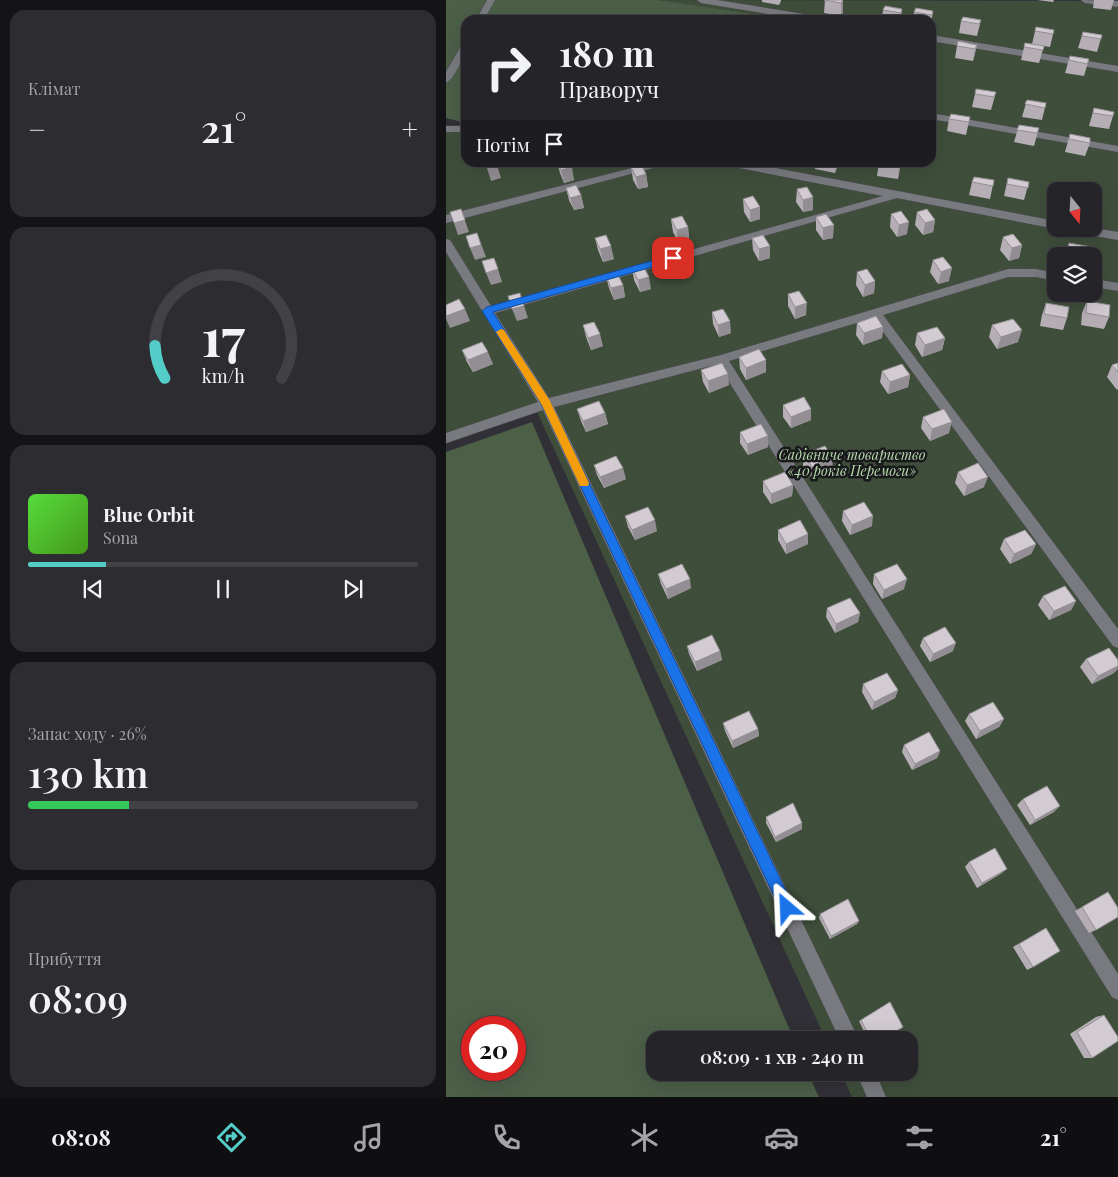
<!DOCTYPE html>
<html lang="uk">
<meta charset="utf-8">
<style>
:root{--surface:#252429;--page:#2d2c31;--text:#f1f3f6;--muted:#a3a4a8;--line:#424146;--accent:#54cdc8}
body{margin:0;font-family:"Playfair Display",serif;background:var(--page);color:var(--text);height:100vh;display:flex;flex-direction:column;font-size:19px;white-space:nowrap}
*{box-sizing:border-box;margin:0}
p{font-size:16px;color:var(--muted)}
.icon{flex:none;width:28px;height:28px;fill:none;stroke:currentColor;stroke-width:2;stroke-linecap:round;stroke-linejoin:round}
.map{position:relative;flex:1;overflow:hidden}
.panel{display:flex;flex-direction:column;gap:10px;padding:10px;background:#141417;width:446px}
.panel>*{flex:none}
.banner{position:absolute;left:15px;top:15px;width:475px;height:152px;border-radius:15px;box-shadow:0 5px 20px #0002,0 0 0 1px var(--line);background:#252429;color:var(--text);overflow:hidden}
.needle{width:32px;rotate:162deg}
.controls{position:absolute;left:601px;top:182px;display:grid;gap:10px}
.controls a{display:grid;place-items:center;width:55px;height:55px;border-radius:10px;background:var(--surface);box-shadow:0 5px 20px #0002,0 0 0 1px var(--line);font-size:25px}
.speed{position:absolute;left:15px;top:1016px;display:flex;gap:10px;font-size:25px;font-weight:700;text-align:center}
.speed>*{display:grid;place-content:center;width:65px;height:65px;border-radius:50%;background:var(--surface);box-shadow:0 5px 20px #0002,0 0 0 1px var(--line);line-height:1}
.speed .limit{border:8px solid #d22;background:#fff;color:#111}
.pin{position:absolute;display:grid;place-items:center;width:42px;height:42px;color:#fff;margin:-21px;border-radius:10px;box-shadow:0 2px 8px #0006}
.me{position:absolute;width:55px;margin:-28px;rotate:334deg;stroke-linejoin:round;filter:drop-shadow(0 0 4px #0008)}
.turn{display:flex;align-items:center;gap:18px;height:105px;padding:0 15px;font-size:22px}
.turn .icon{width:65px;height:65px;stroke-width:2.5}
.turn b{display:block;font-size:35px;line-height:42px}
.then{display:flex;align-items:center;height:48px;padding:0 15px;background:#0003;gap:10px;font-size:19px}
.big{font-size:38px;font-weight:600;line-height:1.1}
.panel .widget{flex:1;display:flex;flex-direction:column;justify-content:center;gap:8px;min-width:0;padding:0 18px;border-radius:15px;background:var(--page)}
.panel .dial{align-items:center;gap:0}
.dial svg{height:130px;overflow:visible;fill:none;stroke:var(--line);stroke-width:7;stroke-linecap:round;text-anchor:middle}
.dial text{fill:var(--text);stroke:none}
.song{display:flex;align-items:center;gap:15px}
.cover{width:60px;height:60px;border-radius:8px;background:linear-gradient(135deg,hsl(110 70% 55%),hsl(100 70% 35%))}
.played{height:5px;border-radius:2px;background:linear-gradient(90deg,var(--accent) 20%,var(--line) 20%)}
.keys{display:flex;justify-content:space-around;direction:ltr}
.heat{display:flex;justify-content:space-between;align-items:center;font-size:28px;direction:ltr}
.charge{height:8px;border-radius:4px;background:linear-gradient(90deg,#34c759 26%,var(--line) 0)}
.trip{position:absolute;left:200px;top:1031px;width:272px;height:50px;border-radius:15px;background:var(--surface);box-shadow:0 5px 20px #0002,0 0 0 1px var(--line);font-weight:600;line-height:50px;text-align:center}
.dock{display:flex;height:80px;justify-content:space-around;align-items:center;background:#0f0e10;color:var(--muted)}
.dock .icon{width:35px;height:35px}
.dock .selected{color:var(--accent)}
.dock b{font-size:22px;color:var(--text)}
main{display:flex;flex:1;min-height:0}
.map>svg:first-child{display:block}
.green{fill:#3f4e3b;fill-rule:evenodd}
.forest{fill:#4c5f47;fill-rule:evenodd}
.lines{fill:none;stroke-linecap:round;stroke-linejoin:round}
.service-casing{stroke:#4d4c51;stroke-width:1}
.service{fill:#797980;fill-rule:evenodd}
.wall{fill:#b5afb5}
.shaded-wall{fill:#938e93}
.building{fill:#d2cbd2;stroke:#938e93}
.route{fill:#1a73e8;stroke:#114b97}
.slow{fill:#f59e0b}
.labels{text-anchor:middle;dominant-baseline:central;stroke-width:5;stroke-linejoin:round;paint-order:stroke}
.park-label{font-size:14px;font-style:italic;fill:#b4d9ab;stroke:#19191c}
</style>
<main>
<section class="panel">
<div class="widget"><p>Клімат</p>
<div class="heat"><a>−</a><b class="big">21°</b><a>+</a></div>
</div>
<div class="widget dial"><svg viewBox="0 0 100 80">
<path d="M14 69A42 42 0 1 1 86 69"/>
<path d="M14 69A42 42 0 0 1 8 49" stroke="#54cdc8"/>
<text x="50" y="56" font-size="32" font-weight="700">17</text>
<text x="50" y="72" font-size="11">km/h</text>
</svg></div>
<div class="widget">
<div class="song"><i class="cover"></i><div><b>Blue Orbit</b><p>Sona</p></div></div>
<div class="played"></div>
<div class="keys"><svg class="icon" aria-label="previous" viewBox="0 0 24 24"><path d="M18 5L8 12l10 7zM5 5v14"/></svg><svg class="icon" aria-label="pause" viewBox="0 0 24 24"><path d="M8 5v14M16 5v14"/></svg><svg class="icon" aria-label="next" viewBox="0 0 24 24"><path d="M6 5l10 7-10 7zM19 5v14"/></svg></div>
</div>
<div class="widget"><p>Запас ходу · 26%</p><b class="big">130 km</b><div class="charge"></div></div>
<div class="widget"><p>Прибуття</p><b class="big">08:09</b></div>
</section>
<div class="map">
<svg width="672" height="1097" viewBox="0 0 672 1097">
<rect width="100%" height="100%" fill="#313037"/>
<path class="green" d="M161 0 672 1V1097H406L395 1073 464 1072V1040H380L91 412 0 444V129H20V162H485V20H237ZM610 191H648V229H610ZM610 256H648V294H610Z"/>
<path class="forest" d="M0 0H211L347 20H20V123L0 118Z
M86 422 348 1040H209V1072L362 1073 373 1097H0V452ZM26 1028H69V1070H26Z"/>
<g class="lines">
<g class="service-casing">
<path id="service" d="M41 0H49L38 20H30Z
M251 0H271L376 17 380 20H360L255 3Z
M635 0 672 1V7L639 3Z
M485 35 672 66V72L485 41Z
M20 41C20 52 10 78 0 83V72L16 44Z
M485 113 672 146V152L485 119Z
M0 126H20V132H0Z
M210 162H230L0 223V215Z
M273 162H298L610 221V229L451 198 49 313 103 398 275 355 562 269H590L610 273V281L590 277H562L437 315 672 629V648L667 646 427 318 283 361 672 974V1000L666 997 272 364 108 407 413 1040H394L97 410 0 443V433L92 402 0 252V239L4 240 45 306 437 196 278 165Z
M648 228 672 232V240L631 233 626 229Z
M648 279 672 283V291L648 287Z
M410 1072H429L440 1097H421Z"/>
</g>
<use href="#service" class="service"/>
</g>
<path class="wall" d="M316 0H335V1L333 5 316 2Z
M379 0H397V12L395 16 378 13Z
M591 0H608L607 2Z
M648 0H668L665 10 647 8Z
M456 9 455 20H436L437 10Z
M487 11 485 25V20H467L468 12Z
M535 20 531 36 513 33 515 21Z
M590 27 608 30 604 47 586 44Z
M637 32 656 35 651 52 632 48Z
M579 43 598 46 593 63 575 60Z
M531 45 527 61 509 58 511 46Z
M624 56 643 59 638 76 619 73Z
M550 92 545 110 526 107 529 94Z
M581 100 600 103 596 120 576 117Z
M648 108 667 116 663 129 643 126Z
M524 117 520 135 501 131 503 119Z
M573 125 593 128 588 146 568 142Z
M624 134 644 143 639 156 619 152Z
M111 162H123L128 180 118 183 114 173Z
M369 162H392L391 168 389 173 369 169Z
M433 162H455L453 174 452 179 431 176Z
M185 167 200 174 202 187 192 189 187 180Z
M562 178 583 182 578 200 558 196Z
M548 180 544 199 523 195 526 182Z
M120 188 135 195 138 208 128 210 123 200Z
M351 189 367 197V210L357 212 350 202Z
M297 199 314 219 304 222 298 212Z
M471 212 489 220 487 232 477 235 469 225Z
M445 214 461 234 451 237 444 227Z
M370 217 387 238 377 240 370 230Z
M225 219 242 227 243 239 232 242 227 232Z
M557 237 576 245 573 258 563 261 554 250Z
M149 238 168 259 157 262 152 250Z
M306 238 324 258 313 261 307 250Z
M623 243 645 253 644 256H619Z
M487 260 503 281 492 284 484 272Z
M186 268 205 289 194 292 188 280Z
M411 272 429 281 428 293 417 297 410 285Z
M160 276 177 285 179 297 168 300 163 288Z
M342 294 360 315 349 319 342 306Z
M641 301 663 317 658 329 635 325 636 313Z
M600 303 621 318 617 330 594 326 596 315Z
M266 312 285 333 273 337 267 324Z
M411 323 437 327 436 338 417 345 410 335Z
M137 325 157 346 145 350 140 337Z
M546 325 572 342 551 349 543 337Z
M471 333 499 338 496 350 476 357 469 345Z
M16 350 47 364 27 372 21 362Z
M293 357 320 372 300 380 294 369Z
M672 363V389L671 390 661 377 666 365Z
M255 370 283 385 263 393 257 382Z
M436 371 464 375 462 387 442 394 434 382Z
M337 405 365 409V420L345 428 337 417Z
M131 409 159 413 162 424 140 432 135 421Z
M477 417 503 433 484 441 475 428Z
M294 432 322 447 302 455 294 443Z
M358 454 386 469 366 478 357 465Z
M148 465 180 479 158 488 151 475Z
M512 472 538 487 518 496 509 483Z
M317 481 347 485 346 496 325 504 317 492Z
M397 511 426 526 404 535 396 521Z
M179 516 211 531 189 540 182 527Z
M332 530 362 544 340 554 332 540Z
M558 539 590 544 585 554 564 564 554 549Z
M212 574 245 588 222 599 215 584Z
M428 574 458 589 436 599 427 584Z
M597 596 630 601 625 610 603 620 592 605Z
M381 608 414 613 412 622 389 633 380 617Z
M477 638 507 651 484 662 474 646Z
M241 646 274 651 276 660 251 671 243 654Z
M640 659 668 673 646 684 634 667Z
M417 684 452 690 449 698 426 710 416 692Z
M523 714 558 719 553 727 530 739 519 721Z
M277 723 312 729 313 736 287 748 279 731Z
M458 745 494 751 491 758 466 770 456 752Z
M577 799 608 812 584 825 571 805Z
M320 817 356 823V829L330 842 320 823Z
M523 862 556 873 531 888 519 867Z
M662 892 650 930 643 933 629 911Z
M374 914 413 921 411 924 384 939 373 918Z
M600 928 587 967 581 970 567 947Z
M444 1002 435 1040H422L413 1021Z
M658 1015 646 1058H638L624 1034 650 1017Z"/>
<path class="shaded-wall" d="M397 0V12L395 16V3Z
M456 9 455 20H454L455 13Z
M531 45 527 61 529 49Z
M390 162H392L391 168 389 173Z
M455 162 453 174 452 179 453 167Z
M51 165 55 178 45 181 41 168Z
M126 167 128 180 118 183 115 170Z
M200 174 202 187 192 189 190 177Z
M135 195 138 208 128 210 124 198Z
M367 197V210L357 212V200Z
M314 207V219L304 222V210Z
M15 209 23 232 12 235 8 223Z
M489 220 487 232 477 235 479 223Z
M463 222 461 234 451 237 453 225Z
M388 225 387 238 377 240V228Z
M242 227 243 239 232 242 231 230Z
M31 233 40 257 29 260 24 248Z
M576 245 573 258 563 261 566 248Z
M165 246 168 259 157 262 154 249Z
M324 246V258L313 261V249Z
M506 268 503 281 492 284 495 272Z
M52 269 56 282 45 285 40 273Z
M203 277 205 289 194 292 192 280Z
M429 281 428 293 417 297 419 285Z
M177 285 179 297 168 300 165 288Z
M361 303 360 315 349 319V307Z
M78 306 82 318 71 321 66 309Z
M19 309 24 321 4 328 0 319V316Z
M284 321 285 333 273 337 272 325Z
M437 327 436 338 417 345 418 333Z
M576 330 572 342 551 349 555 337Z
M154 334 157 346 145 350 142 338Z
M499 338 496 350 476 357 479 345Z
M42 352 47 364 27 372 22 360Z
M320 360V372L300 380V368Z
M282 374 283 385 263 393 262 381Z
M464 375 462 387 442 394 444 382Z
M365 409V420L345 428V417Z
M159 413 162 424 140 432 137 421Z
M506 422 503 433 484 441 486 429Z
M322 436V447L302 455 301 444Z
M387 458 386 469 366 478V467Z
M177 468 180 479 158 488 154 477Z
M542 477 538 487 518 496 521 485Z
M347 485 346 496 325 504V494Z
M427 516 426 526 404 535 406 525Z
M209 520 211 531 189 540 186 530Z
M362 534V544L340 554V544Z
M590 544 585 554 564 564 568 554Z
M244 579 245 588 222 599 220 589Z
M461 579 458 589 436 599 438 590Z
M630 601 625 610 603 620 608 611Z
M414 613 412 622 389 633 390 624Z
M510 643 507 651 484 662 487 654Z
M274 651 276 660 251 671 249 662Z
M672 666V669L668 673 646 684 652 676Z
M452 690 449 698 426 710 428 702Z
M558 719 553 727 530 739 534 731Z
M312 729 313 736 287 748 286 741Z
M494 751 491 758 466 770 469 764Z
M614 806 608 812 584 825 589 820Z
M356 823V829L330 842 329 837Z
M561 869 556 873 531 888 536 883Z
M413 921 411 924 384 939 385 936Z"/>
<path class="building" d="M378 0H397L395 3Z
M439 6 456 9 455 13 437 10Z
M470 8 487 11 486 15 468 12Z
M517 17 535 20 533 24 515 21Z
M590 27 608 30 607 34 589 31Z
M637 32 656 35 655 39 636 36Z
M512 41 531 45 529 49 511 46Z
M579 43 598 46 597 50 578 47Z
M624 56 643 59 641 64 623 60Z
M530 89 550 92 548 97 529 94Z
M581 100 600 103 599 108 579 104Z
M648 108 668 112 667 116 647 113Z
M505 114 524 117 523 122 503 119Z
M573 125 593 128 591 133 571 130Z
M624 134 644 138V143L623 139Z
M39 162H50L51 165 41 168Z
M112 162H123L126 167 115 170Z
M433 162H455L453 167Z
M195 164 200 174 190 177 185 167Z
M528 177 548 180 547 186 526 182Z
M562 178 583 182 582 188 561 184Z
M130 185 135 195 124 198 120 188Z
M622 185 643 189V191H620Z
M361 187 367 197 357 200 351 189Z
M307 196 314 207 304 210 297 199Z
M15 209 19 220 8 223 4 212Z
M481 209 489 220 479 223 471 212Z
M455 211 463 222 453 225 445 214Z
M380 214 388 225 377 228 370 217Z
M236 216 242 227 231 230 225 219Z
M31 233 35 245 24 248 20 236Z
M567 234 576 245 566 248 557 237Z
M160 235 165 246 154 249 149 238Z
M317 235 324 246 313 249 306 238Z
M623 243 646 247 645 253 622 249Z
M497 257 506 268 495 272 487 260Z
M48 258 52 269 40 273 36 261Z
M197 265 203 277 192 280 186 268Z
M421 269 429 281 419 285 411 272Z
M171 273 177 285 165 288 160 276Z
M353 291 361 303 349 307 342 294Z
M74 293 78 306 66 309 62 296Z
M13 299 19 309 0 316V305Z
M641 301 664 305 663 317 640 313Z
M600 303 623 307 621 318 598 314Z
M277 309 284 321 272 325 266 312Z
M430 316 437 327 418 333 411 323Z
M567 319 576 330 555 337 546 325Z
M148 322 154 334 142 338 137 325Z
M491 327 499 338 479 345 471 333Z
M36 342 42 352 22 360 16 350Z
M313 349 320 360 300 368 293 357Z
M276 363 282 374 262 381 255 370Z
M672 363V372L666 365Z
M456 364 464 375 444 382 436 371Z
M358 397 365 409 345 417 337 405Z
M153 401 159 413 137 421 131 409Z
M498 409 506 422 486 429 477 417Z
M315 424 322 436 301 444 294 432Z
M379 446 387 458 366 467 358 454Z
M170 456 177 468 154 477 148 465Z
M532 463 542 477 521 485 512 472Z
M339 472 347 485 325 494 317 481Z
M418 502 427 516 406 525 397 511Z
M202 507 209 520 186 530 179 516Z
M354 520 362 534 340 544 332 530Z
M579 530 590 544 568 554 558 539Z
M236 564 244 579 220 589 212 574Z
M451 564 461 579 438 590 428 574Z
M619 586 630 601 608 611 597 596Z
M404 598 414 613 390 624 381 608Z
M499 627 510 643 487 654 477 638Z
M266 635 274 651 249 662 241 646Z
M663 648 672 660V666L652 676 640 659Z
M441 673 452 690 428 702 417 684Z
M547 702 558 719 534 731 523 714Z
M303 711 312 729 286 741 277 723Z
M483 732 494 751 469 764 458 745Z
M601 786 614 806 589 820 577 799Z
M347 803 356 823 329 837 320 817Z
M549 848 561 869 536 883 523 862Z
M662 892 672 908V917L650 930 636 907Z
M402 899 413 921 385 936 374 914Z
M600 928 614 951 587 967 573 944Z
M444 1002 457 1027 435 1040H425L415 1020Z
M658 1015 672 1037V1041L646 1058 631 1032Z"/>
<path class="route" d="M227 255 232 258 231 260 47 312 105 404 346 903 348 908 346 913 341 915 336 913 96 405 36 311 41 307Z"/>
<path class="slow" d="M55 329 58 330 104 401 143 483 142 486H134L96 405 50 332Z"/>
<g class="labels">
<g class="park-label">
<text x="406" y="454">Садівниче товариство<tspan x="406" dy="16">«40 років Перемоги»</tspan></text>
</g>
</g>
</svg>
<div class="controls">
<a><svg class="needle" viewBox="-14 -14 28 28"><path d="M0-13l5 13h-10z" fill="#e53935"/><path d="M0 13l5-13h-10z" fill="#a3a4a8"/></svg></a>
<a><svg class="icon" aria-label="layers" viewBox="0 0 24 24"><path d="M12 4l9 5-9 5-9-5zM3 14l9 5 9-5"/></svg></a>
</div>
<div class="speed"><div class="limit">20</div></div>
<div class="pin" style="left:227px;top:258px;background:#d93025"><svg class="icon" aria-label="arrive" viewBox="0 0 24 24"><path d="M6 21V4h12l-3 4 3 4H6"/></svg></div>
<svg class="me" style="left:341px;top:908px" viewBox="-20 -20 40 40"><path d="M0-17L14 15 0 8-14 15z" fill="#1a73e8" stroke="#fff" stroke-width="4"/></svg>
<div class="trip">08:09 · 1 хв · 240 m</div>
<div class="banner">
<div class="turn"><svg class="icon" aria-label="right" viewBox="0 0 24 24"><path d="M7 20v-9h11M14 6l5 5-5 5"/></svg><div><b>180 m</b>Праворуч</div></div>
<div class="then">Потім<svg class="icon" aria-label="arrive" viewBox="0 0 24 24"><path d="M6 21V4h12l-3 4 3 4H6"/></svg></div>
</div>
</div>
</main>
<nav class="dock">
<b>08:08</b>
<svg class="icon selected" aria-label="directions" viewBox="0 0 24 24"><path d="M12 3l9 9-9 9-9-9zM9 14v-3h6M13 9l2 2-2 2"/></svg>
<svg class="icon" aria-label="music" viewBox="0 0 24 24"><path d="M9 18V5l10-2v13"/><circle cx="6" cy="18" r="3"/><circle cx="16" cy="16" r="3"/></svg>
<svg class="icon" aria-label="phone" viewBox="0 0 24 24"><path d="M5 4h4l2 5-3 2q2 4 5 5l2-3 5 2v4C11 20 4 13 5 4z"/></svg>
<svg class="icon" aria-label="climate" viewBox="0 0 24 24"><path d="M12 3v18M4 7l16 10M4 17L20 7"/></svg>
<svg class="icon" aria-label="car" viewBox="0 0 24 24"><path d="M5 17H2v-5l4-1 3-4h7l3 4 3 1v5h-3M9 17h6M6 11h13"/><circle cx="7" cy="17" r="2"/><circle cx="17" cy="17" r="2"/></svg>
<svg class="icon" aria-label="filters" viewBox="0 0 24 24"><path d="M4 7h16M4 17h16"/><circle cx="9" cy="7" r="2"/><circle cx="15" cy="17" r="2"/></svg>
<b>21°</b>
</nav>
